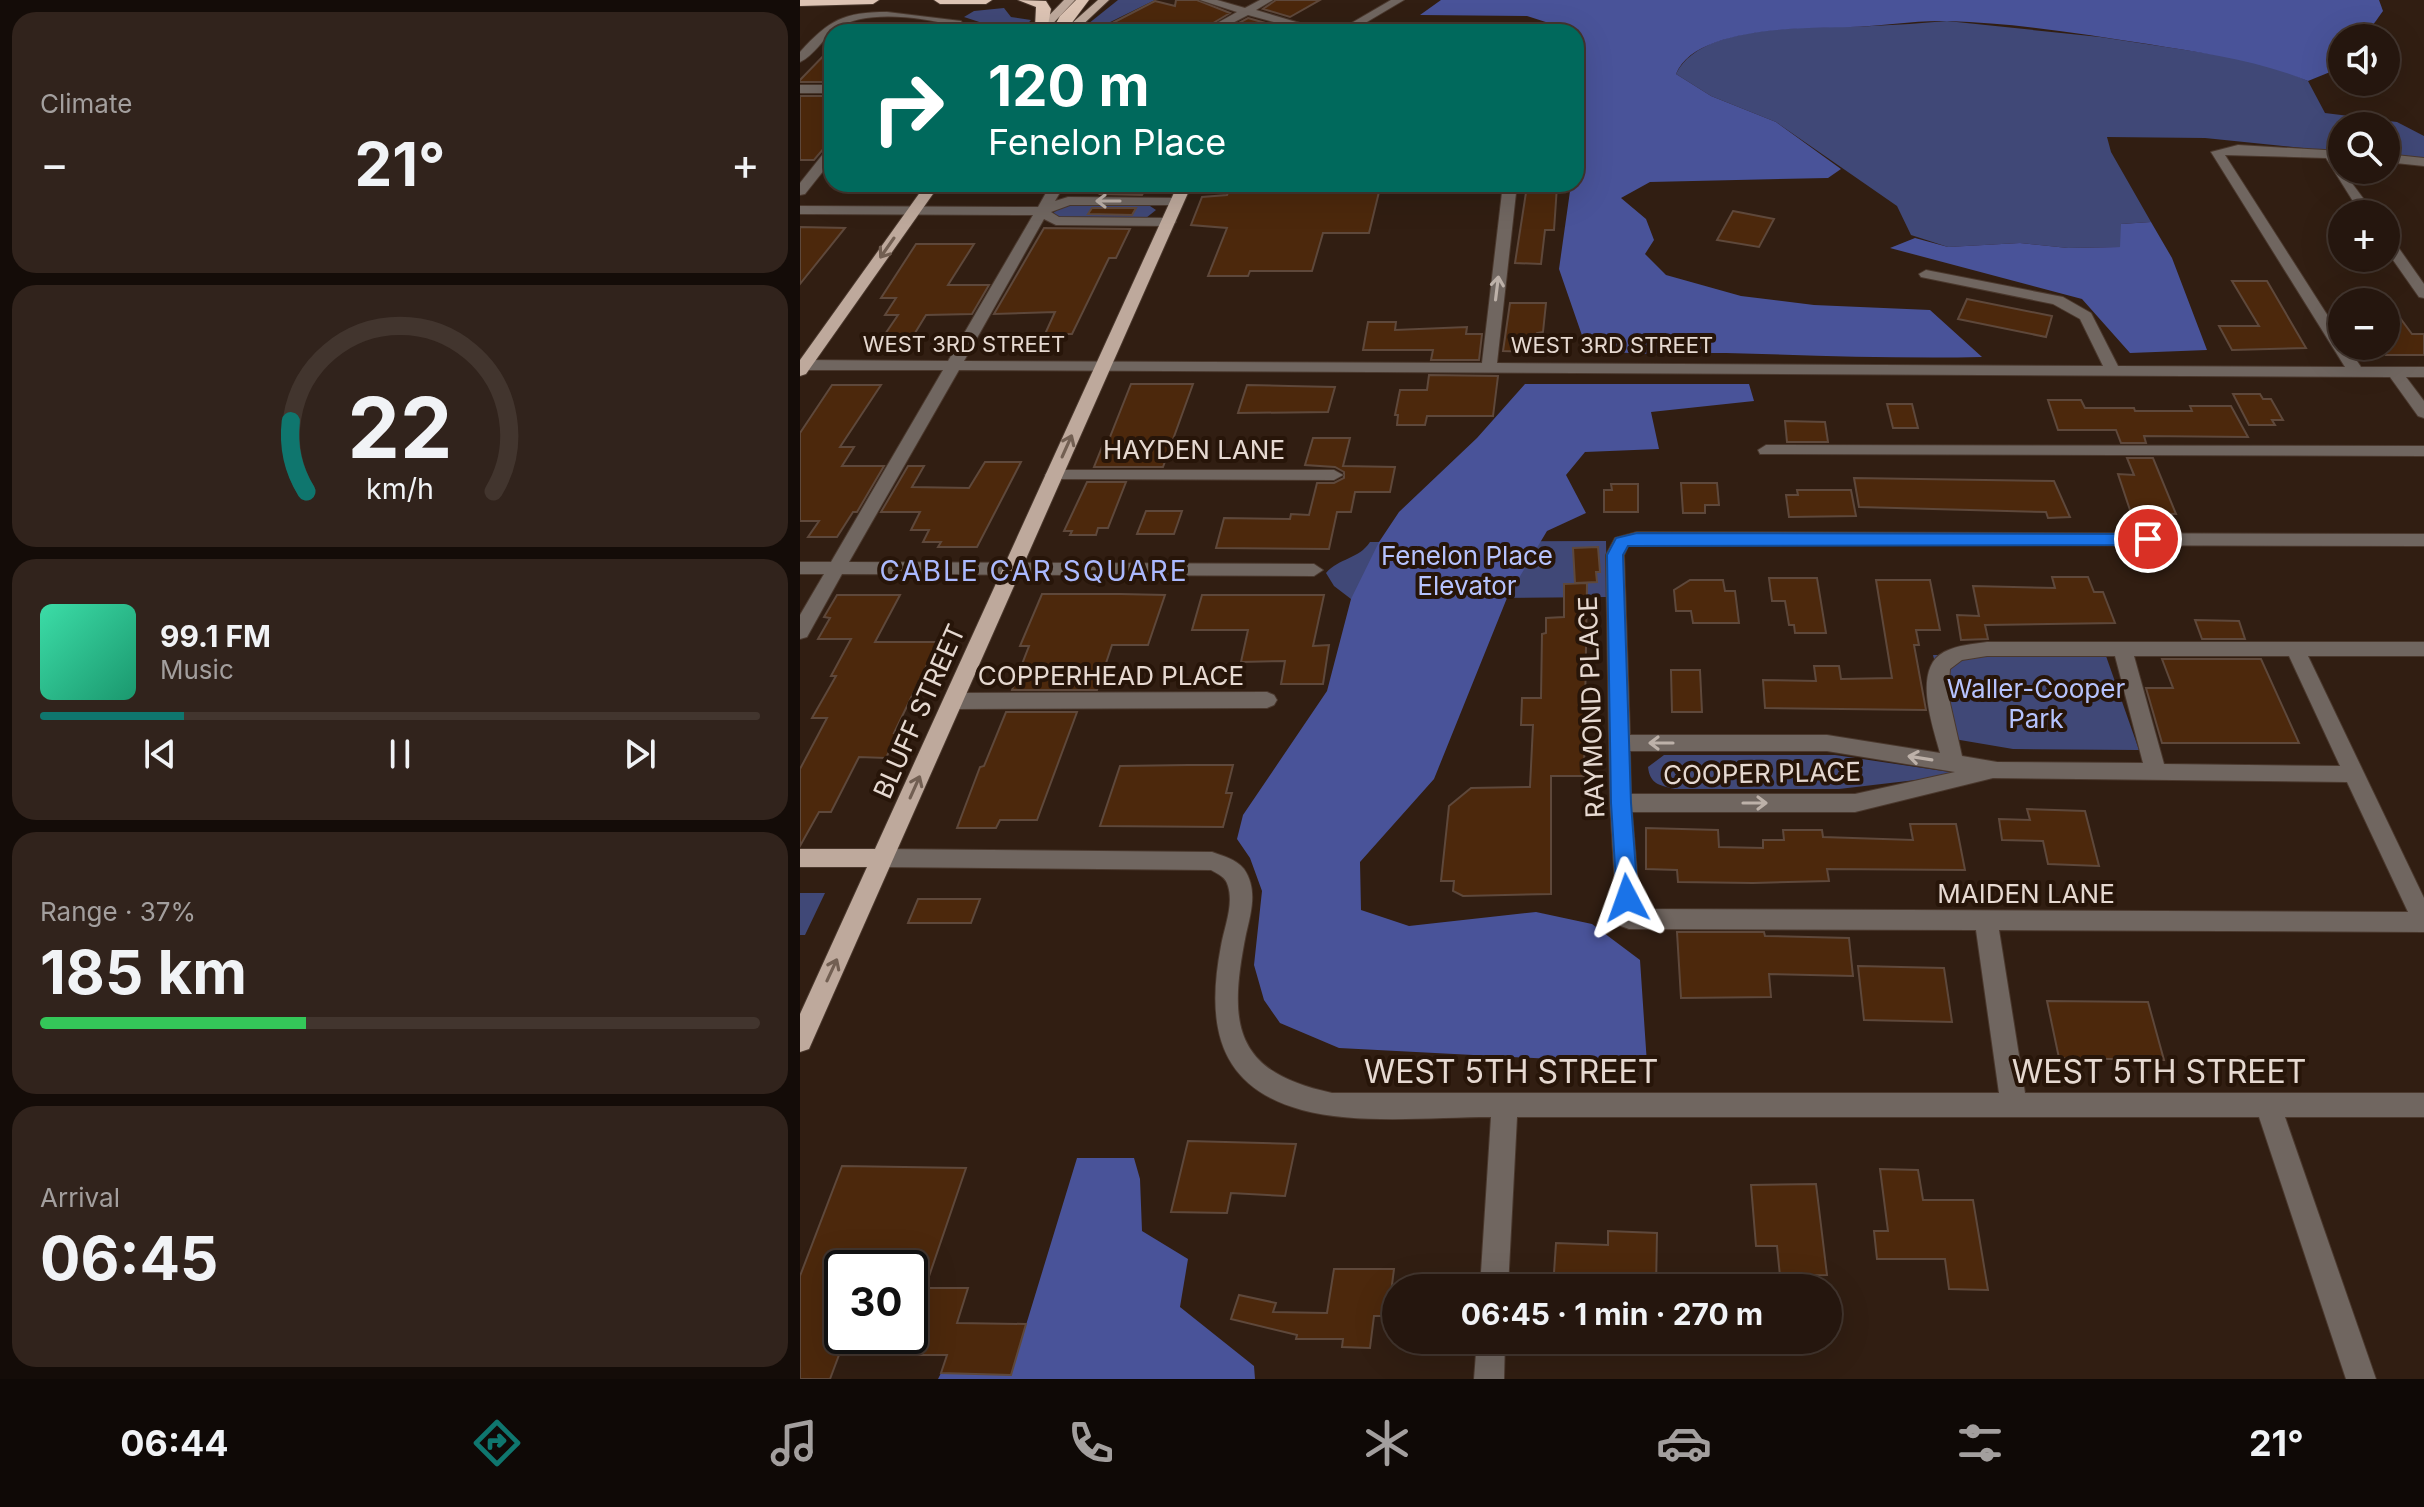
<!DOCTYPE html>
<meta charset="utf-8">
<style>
:root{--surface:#25160e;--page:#31231c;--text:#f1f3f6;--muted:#a39f9e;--line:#42352e;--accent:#0f766e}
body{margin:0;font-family:Inter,sans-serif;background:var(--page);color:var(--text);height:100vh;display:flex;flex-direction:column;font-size:30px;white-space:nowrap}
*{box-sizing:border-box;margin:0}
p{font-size:26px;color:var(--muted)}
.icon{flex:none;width:44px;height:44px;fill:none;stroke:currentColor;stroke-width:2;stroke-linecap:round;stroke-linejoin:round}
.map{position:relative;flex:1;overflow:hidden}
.sheet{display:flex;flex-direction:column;gap:12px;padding:12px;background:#140c08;width:800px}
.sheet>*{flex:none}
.top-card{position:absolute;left:24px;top:24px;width:760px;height:168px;border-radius:24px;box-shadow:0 8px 32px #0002,0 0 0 2px var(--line);background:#00695c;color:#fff;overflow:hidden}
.tools{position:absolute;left:1528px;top:24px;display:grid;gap:16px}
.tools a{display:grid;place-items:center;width:72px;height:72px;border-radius:50%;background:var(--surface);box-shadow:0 8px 32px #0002,0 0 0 2px var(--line);font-size:40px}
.speed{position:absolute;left:24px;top:1250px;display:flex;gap:16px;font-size:40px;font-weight:700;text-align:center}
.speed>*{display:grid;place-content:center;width:104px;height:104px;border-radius:50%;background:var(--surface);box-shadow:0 8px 32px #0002,0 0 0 2px var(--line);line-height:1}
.speed .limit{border:4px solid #111;border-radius:12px;background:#fff;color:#111}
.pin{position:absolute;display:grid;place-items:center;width:68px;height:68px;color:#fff;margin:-34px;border:4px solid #fff;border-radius:50%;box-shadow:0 2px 8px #0007}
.me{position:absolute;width:88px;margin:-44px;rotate:356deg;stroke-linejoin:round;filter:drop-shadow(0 0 6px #0008)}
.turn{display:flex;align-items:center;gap:28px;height:168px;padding:0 32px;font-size:36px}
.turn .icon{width:104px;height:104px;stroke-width:2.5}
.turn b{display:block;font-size:56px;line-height:68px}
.big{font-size:60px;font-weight:700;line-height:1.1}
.sheet .widget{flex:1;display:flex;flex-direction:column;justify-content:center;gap:12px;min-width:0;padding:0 28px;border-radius:24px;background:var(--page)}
.sheet .dial{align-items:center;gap:0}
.dial svg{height:208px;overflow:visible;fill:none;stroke:var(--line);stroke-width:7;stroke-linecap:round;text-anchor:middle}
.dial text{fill:var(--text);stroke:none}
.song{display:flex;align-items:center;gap:24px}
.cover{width:96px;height:96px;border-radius:12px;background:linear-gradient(135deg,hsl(160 70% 55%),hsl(160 70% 35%))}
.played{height:8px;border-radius:4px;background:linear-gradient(90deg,var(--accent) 20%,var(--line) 20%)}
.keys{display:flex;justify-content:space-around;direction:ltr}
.heat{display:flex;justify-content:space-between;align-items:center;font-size:44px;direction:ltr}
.charge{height:12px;border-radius:6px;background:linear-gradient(90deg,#34c759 37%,var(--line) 0)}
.trip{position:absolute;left:582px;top:1274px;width:460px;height:80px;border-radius:40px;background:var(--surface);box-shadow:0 8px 32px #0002,0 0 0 2px var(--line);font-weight:700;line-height:80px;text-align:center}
.menu{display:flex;height:128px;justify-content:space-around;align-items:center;background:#0f0906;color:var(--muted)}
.menu .icon{width:56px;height:56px}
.menu .selected{color:var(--accent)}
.menu b{font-size:36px;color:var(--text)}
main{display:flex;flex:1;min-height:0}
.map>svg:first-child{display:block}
.green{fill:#404877}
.forest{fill:#495399}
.building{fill:#4c280c;stroke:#5e483b;stroke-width:2}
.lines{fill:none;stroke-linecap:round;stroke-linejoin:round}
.minor-casing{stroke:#4a382d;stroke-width:2}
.major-casing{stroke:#4a382d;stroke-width:2}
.highway-casing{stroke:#4a382d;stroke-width:2}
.minor{fill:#706660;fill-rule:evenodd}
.major{fill:#bea99c;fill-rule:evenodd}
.highway{fill:#ddc4b4;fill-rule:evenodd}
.oneway{stroke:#bdb1a9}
.oneway2{stroke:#725f52}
.route{fill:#1a73e8;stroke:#114b97;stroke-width:2}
.labels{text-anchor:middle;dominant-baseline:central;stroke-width:8;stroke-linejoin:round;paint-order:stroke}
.far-street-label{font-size:22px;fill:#e6d9d1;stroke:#271509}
.street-label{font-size:26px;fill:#e6d9d1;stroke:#271509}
.park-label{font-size:26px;fill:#b6c3fe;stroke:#271509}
.neighbourhood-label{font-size:28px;letter-spacing:2px;fill:#abb9fe;stroke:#271509}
.near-street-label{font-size:32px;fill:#e6d9d1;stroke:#271509}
</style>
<main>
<section class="sheet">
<div class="widget"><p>Climate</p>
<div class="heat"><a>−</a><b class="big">21°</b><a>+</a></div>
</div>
<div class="widget dial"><svg viewBox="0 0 100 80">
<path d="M14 69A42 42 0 1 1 86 69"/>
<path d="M14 69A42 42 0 0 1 8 42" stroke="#0f766e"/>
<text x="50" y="56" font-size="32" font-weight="700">22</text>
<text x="50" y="72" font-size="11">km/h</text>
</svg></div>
<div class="widget">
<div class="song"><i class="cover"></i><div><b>99.1 FM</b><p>Music</p></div></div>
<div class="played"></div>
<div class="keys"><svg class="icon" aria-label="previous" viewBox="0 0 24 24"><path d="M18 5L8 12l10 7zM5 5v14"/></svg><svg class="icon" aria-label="pause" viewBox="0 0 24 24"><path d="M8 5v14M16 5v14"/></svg><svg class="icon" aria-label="next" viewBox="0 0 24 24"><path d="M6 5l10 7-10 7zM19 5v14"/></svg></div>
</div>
<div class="widget"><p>Range · 37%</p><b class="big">185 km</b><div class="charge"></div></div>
<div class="widget"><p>Arrival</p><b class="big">06:45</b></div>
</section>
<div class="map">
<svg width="1624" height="1379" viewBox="0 0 1624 1379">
<rect width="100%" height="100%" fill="#311e12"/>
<path class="green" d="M318 0H355L290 32H278Z
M204 8 211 17 231 20 220 32H210L164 17 174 11Z
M1147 21 1300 37 1425 56 1476 67 1508 81 1525 113 1597 122 1624 136V161L1586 156V126H1542V152L1405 138 1307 137 1311 152 1351 222 1321 224V247L1268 248 1220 243 1148 247 1111 235 1097 206 976 122 911 96 876 74C902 20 1021 29 1072 26 1097 25 1122 23 1147 21Z
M347 204 356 210 346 218H258L252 214 263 205Z
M806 541 807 597 551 599 534 586 526 573C539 558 559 559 570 542Z
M1133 655 1306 656 1339 750 1213 749 1154 739Z
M864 755H1035L1150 772V776L1039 789H874C859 785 850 784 848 767Z
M0 893H25L5 935H0Z"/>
<path class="forest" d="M641 0H1579L1583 11C1570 29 1566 38 1542 38V64L1535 70 1508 81C1457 60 1403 53 1348 44 1283 34 1215 23 1148 21 1116 20 1083 26 1050 27 1007 28 895 26 876 74L911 96 976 122 1041 169 1028 178 850 182 821 198 846 219 854 240 845 254 866 275 941 296 1014 305 1130 310 1182 357C1096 359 1012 355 926 353 878 352 833 358 786 347L759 269 771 184H776V32H746L752 24 727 16 620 15Z
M1351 222 1372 258 1407 350 1330 353 1282 299 1090 248 1115 238 1148 247 1220 243 1268 248 1320 247 1321 224Z
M725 384H949L954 401 851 412 859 449 785 452 766 475 786 513 747 531 707 598 634 779 560 862 561 910 609 926 736 912 792 924 840 960 847 1064 539 1048 480 1023 464 1000 454 965 462 891 450 858 437 839 443 815 527 691 551 599 579 542 599 512 677 438Z
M277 1158H334L340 1179 342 1231 388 1259 380 1307 454 1366 455 1379H138L141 1373 211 1374Z"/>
<path class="building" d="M376 0H397L430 13 398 32H295L355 1 375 6Z
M476 0H520L490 17 463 9Z
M448 18 476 26 465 32H422Z
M32 47V82H0V80Z
M0 96H32V145L25 147 14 160H0Z
M306 184H348L342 195 300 194Z
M432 184H495L492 191 579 192 569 233H523L512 271H450L448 276H408L427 228 391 225 402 197 427 195Z
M727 186H757L754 230H745L741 264 715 263Z
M292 208H336L332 215 288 214Z
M933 211 974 219 959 247 917 240Z
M0 227 45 228 0 284Z
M244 228 330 229 316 258H309L272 334H245L255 312 194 314Z
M116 244H174L148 285H189L172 314 126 315 107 346H77L98 315H85L96 298H81Z
M1432 281H1467L1506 348 1432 350 1419 326H1459Z
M1167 299 1252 316 1246 337 1158 319Z
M1586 299 1612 334H1624V355H1586Z
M710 303H746L743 332 737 333 735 352 703 351Z
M568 322H596L595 330 667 327 666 334H682L679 360H631L633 350H563Z
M629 375 698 376 693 416H627L625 425H597L598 415H595L600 390H627Z
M331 384H393L363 467H294L304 442H308Z
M32 385H81L40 447H54L42 466H84L57 512H53L37 537H8L19 521H0V433Z
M447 385 489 386 535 387 528 412 438 413Z
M1433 394H1460L1463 399H1471L1483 420H1472L1475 425H1449Z
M1248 400H1281L1285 408H1334L1335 411H1392L1390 406H1431L1448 437 1344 436 1346 443H1321L1316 430H1258Z
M1087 404H1112L1118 428H1093Z
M985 421 1025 422 1028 442H987Z
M513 438H550L543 466 595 467 590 492H555L551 512H537L529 549 416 548 424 518 490 519 491 514 509 515 517 483H534L544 478V472L535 467 505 465Z
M1327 458H1353L1376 514 1331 513 1318 474 1334 475Z
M185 462H221L177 547H138L141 542H123L129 530H111L120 512H81L108 466H124L112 487 169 488Z
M1054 478 1254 481 1270 517 1248 518 1246 512 1059 507Z
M287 482H326L308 528H298L296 535H270L272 531H264Z
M881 483H917L919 505H905V513H883Z
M811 484H838V512H804V490H812Z
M997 490H1051L1056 516 989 517 986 495H998Z
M346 511H382L374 534H337Z
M798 547 800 572H796L797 582 775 583 773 548Z
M1252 577H1288L1294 592H1303L1315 623 1185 625 1188 639 1161 640 1157 615 1179 616 1173 586 1255 588Z
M969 578H1017L1026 633H995L994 625H989L985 601H972Z
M890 580H923L925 591H935L939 623H893L891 611H876L874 590Z
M1076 580H1130L1140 630H1116L1119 645H1114L1126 710 965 708 963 680 1016 681 1014 666H1039L1041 679 1092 678Z
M787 583 784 776H751V894L663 896 653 891 654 881H641L649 806 671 788 730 787 733 725H721L722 698H741L742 634 746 633V618L764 617V584Z
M242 594H320L365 595 348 645H312L297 690H212L229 646H220Z
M37 595H100L75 642H138L94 733H98L86 758 59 757 31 812H19L0 846V769L27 718H12L36 676H31L51 639H18L30 618 24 617Z
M402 595H524L513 646 529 645 523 684H481L485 661 441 662 448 630H392Z
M1395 620 1439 621 1445 639H1402Z
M1362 659H1461L1499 743H1362L1346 688H1373Z
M871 670H900L902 712H872Z
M206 712H277L237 820H200L196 828H157L180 767 184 766Z
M388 765H433L426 793H432L423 827 300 826 320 766Z
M1227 809 1285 811 1299 866 1248 864 1243 841 1202 840 1199 819 1230 820Z
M1110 824H1156L1165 870 1027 869 1029 881 953 883 878 882 877 870 846 869V828L918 830 919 847 963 848V840H984L983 830H1022L1023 837 1113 840Z
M118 899H180L171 923H108Z
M877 932H964L965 936 1049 938 1053 976 969 974 971 997 881 998Z
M1058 966 1144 968 1152 1022 1064 1020Z
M1247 1001 1348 1002 1364 1060 1259 1058Z
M388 1141 496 1144 485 1196 431 1193 427 1213 371 1212Z
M42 1166 166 1168 125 1288H168L157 1323 226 1324 211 1375 141 1373 147 1355H110V1268H42V1355H39L30 1379H0V1276Z
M1080 1169 1118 1170 1123 1200H1173L1188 1290 1149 1289 1145 1259H1077L1074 1231H1088Z
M1016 1184 1027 1275 980 1276 977 1246H956L951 1185Z
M808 1231 857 1233 856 1288H753L756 1243 808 1245Z
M534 1269H594L588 1316H574L570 1348 542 1347 543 1339H496L497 1335 431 1319 439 1295 476 1303 473 1312 527 1313Z"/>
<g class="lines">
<g class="minor-casing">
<path id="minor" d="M400 0H417L445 8 460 0H473L456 10 530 32H511L448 15 415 32H401L437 12Z
M591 0H604L550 32H536Z
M87 12 161 21 164 26 155 32H141L152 25C120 17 64 9 36 29 23 38 14 56 0 62V52C29 20 44 12 87 12Z
M0 85H32V93H0Z
M1438 145 1542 151V159H1539L1542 170 1575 214H1561L1526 158 1425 155 1542 338V346H1547L1561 367H1624V377H1606L1624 401V418L1618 416 1590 377 159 370 49 562 514 564 523 570 514 576 42 574 7 637 0 639V615L24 574H0V562H31L143 370H0V360L148 361 233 215 0 214V206L238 207 251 184H265L255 201 268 197 383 198V204L378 205H270L251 212 259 217 369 218 376 222 369 226 256 225 244 219 164 361 682 363 703 184H717L697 363 1303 366 1280 319 1253 304 1121 277 1119 274 1126 270 1263 297 1291 313 1318 366 1545 367 1411 152Z
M32 148V160L5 194 0 195V183L27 149Z
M1586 154 1624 158V166L1586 162Z
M1586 236 1591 237 1624 284V298L1619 297 1586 250Z
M966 445 1624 446V456L960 454 958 450Z
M254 470H534L543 475 534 480 248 479 245 475 248 471Z
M837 532 1624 534V546L837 544 828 546 824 555 830 735H1027L1140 753C1133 727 1112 669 1144 652 1157 645 1173 644 1187 642H1624V656H1508L1624 898V932L1199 930 1225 1093H1624V1117H1485L1576 1379H1546L1459 1117H717L708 1288H680L691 1117C634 1117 557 1125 502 1110 417 1087 406 1024 421 946 424 928 434 905 428 886 426 877 418 874 411 870L83 867 75 865 72 858 75 851 83 849 412 852C423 856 436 859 444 869 458 889 451 913 446 934 428 1024 433 1072 532 1093H1199L1176 930 829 929 821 926 817 919 810 803 806 555 815 538ZM1187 656H1315L1343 763 1197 762 1162 756 1148 694 1150 669 1162 660ZM1334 656H1489L1540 766 1364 764ZM830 751H1027L1155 772 1055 794H831ZM1193 778 1547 782 1608 912 840 909 832 812H1055Z
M467 692 474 695 477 700 474 705 467 708 154 709 147 706 144 701 147 696 154 693Z
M677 1340H705L704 1379H674Z"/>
</g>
<g class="major-casing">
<path id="major" d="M264 0H275L245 32H233Z
M298 0H309L275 32H262Z
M126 184H140L6 374 0 376V360Z
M378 184H392L9 1049 0 1052V1014L67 867H0V849H75Z"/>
</g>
<g class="highway-casing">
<path id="highway" d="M0 0H79L73 4 0 6Z
M134 0H192L186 4H140Z
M218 0 246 1 251 9 247 30 235 27 236 7Z
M276 0H289L265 32H251L260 16Z"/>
</g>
<use href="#minor" class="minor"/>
<use href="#major" class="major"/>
<use href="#highway" class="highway"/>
</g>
<defs><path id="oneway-shaft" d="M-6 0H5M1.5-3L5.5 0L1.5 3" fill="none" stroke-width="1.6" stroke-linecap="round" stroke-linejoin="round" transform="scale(2)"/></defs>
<g class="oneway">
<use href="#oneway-shaft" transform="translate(308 201) rotate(180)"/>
<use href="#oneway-shaft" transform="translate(697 288) rotate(-83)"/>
<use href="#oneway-shaft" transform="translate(861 743) rotate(180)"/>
<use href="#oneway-shaft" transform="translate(1120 758) rotate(-171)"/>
<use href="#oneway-shaft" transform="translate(955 803)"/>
</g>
<g class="oneway2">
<use href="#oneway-shaft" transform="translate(87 248) rotate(125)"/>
<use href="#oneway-shaft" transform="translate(267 446) rotate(-66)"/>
<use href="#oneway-shaft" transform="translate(115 787) rotate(-66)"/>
<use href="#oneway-shaft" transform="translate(32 970) rotate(-65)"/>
</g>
<path class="route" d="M837 533 1348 534 1356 539 1348 545 828 546 823 555 831 803 838 898 835 904 827 907 820 904 817 898 811 803 807 555 816 538Z"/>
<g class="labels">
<g class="far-street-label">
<text x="164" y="344">WEST 3RD STREET</text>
<text x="812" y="345">WEST 3RD STREET</text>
</g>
<g class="street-label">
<text x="394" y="449">HAYDEN LANE</text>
<text x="311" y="675">COPPERHEAD PLACE</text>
<text transform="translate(791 707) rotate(-92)">RAYMOND PLACE</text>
<text transform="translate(119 711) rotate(-66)">BLUFF STREET</text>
<text transform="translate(962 773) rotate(-1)">COOPER PLACE</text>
<text x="1226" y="893">MAIDEN LANE</text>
</g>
<g class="park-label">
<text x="667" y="555">Fenelon Place<tspan x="667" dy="30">Elevator</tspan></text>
<text x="1236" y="688">Waller-Cooper<tspan x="1236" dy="30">Park</tspan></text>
</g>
<g class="neighbourhood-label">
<text x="234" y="571">CABLE CAR SQUARE</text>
</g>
<g class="near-street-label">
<text x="711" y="1071">WEST 5TH STREET</text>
<text x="1359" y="1071">WEST 5TH STREET</text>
</g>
</g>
</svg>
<div class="tools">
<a><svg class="icon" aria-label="sound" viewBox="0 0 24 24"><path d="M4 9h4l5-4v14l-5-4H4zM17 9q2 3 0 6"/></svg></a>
<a><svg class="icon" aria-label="search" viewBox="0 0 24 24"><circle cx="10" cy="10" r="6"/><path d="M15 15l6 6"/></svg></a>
<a>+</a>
<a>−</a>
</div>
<div class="speed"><div class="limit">30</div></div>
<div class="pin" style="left:1348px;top:539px;background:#d93025"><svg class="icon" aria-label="arrive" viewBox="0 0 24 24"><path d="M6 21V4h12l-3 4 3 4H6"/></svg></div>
<svg class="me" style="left:827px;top:898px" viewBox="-20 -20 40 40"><path d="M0-17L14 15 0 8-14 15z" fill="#1a73e8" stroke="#fff" stroke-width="4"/></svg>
<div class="trip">06:45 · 1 min · 270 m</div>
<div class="top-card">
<div class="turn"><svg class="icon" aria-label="right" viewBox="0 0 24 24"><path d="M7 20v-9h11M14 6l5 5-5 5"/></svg><div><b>120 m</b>Fenelon Place</div></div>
</div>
</div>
</main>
<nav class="menu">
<b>06:44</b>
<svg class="icon selected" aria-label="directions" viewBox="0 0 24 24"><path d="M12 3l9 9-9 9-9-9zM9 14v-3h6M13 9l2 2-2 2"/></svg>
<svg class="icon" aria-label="music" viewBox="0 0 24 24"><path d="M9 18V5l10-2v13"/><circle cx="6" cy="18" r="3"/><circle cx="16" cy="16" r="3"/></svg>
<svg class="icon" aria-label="phone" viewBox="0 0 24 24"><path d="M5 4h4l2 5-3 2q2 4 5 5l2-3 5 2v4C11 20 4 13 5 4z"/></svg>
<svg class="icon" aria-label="climate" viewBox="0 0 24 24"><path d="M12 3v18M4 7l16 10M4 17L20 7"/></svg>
<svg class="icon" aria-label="car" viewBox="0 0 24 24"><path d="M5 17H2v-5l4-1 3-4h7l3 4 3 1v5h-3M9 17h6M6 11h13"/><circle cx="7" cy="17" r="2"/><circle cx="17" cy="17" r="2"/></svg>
<svg class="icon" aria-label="filters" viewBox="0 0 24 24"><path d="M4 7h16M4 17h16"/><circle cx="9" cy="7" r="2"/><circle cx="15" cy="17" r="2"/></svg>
<b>21°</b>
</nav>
